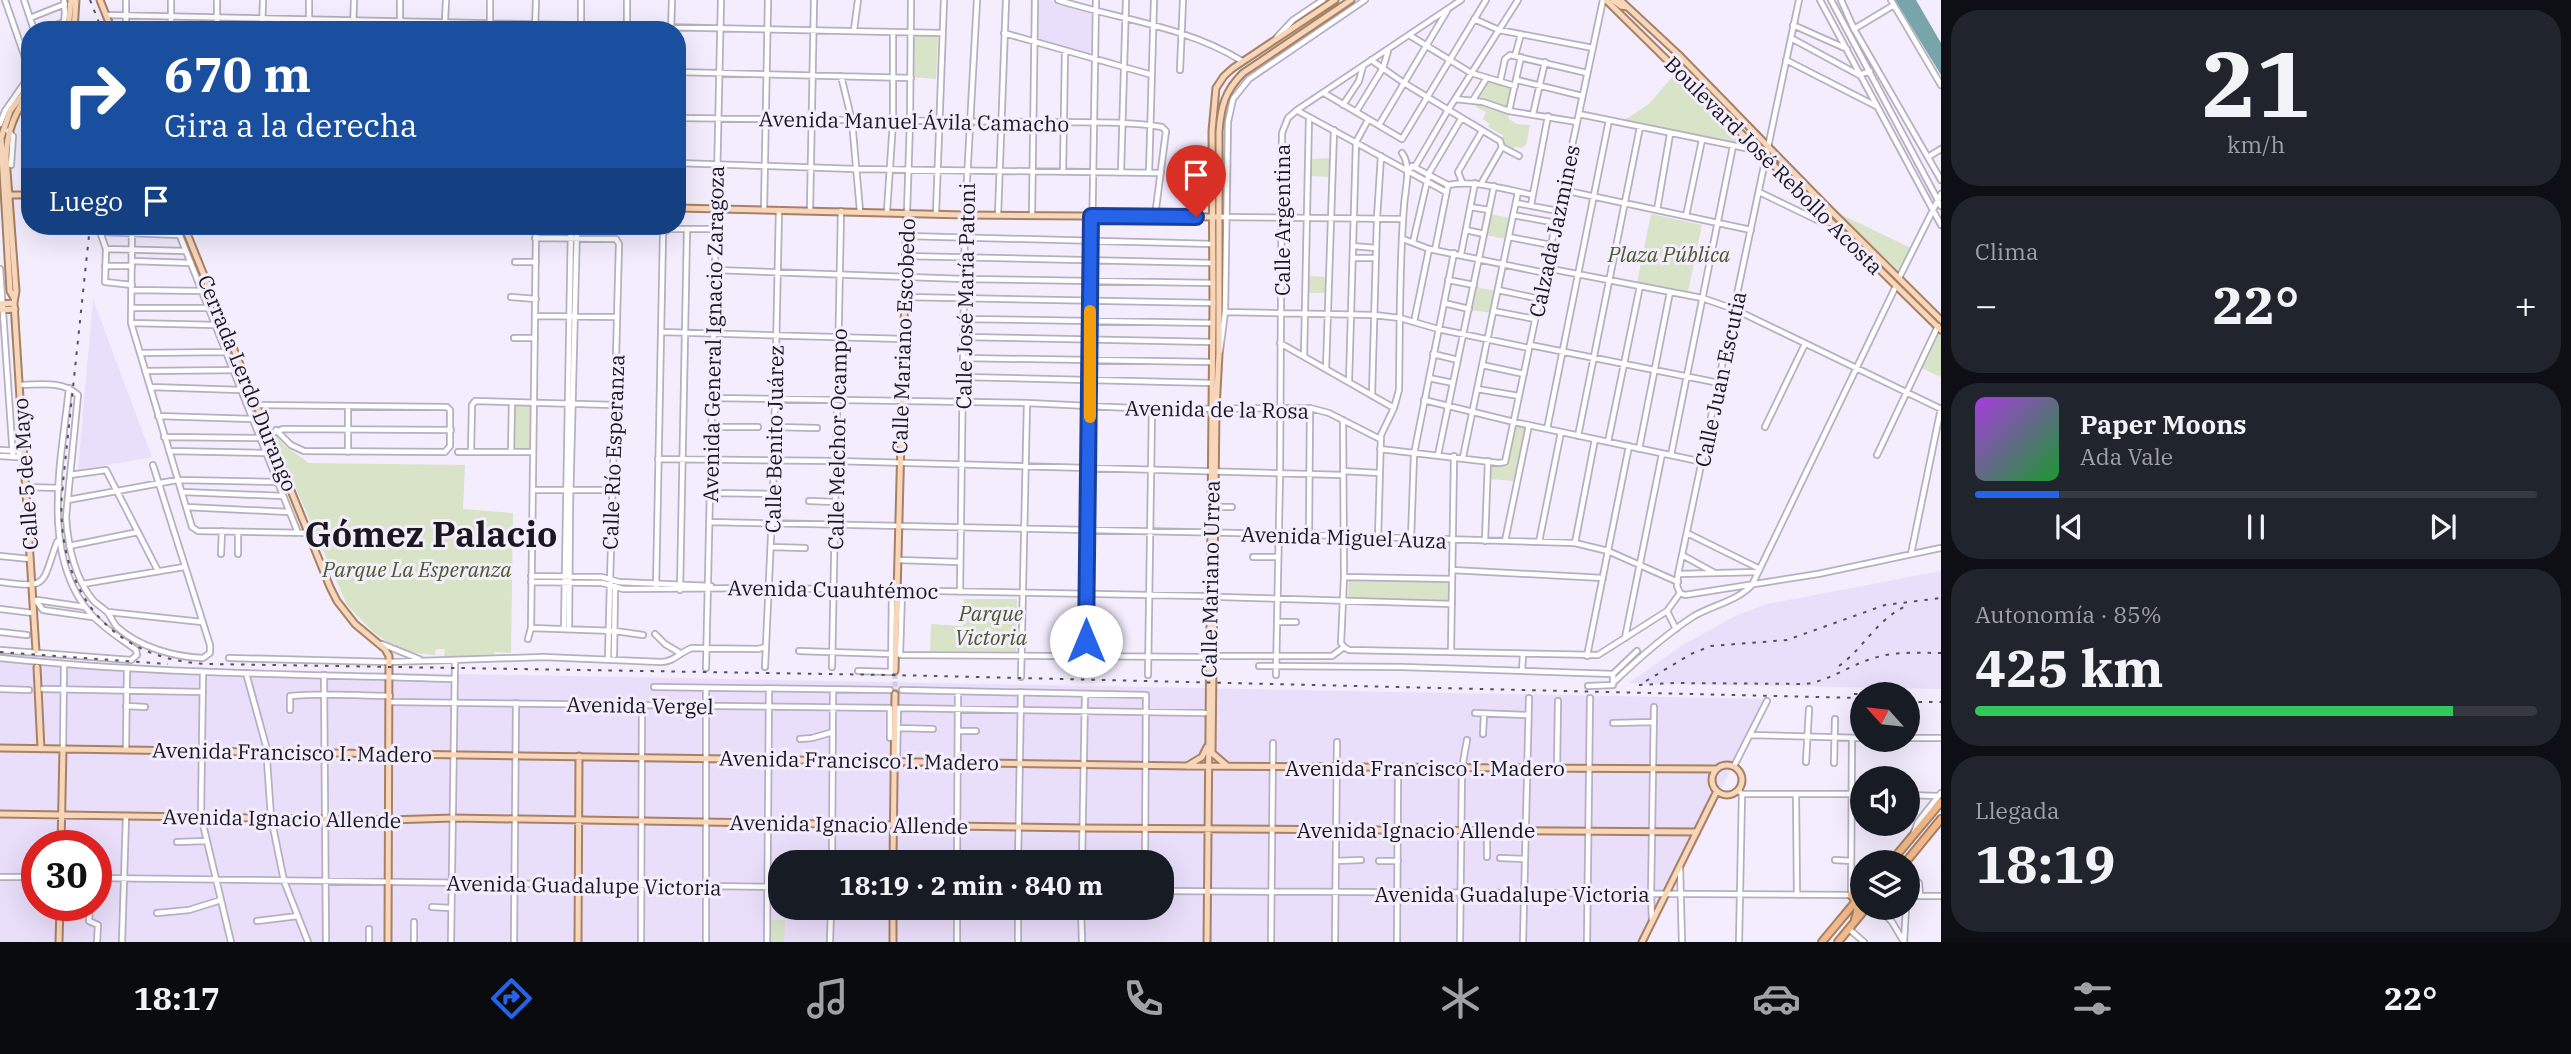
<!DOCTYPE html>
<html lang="es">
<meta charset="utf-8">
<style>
:root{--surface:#171b24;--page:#20242c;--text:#f1f3f6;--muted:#9ea1a6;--line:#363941;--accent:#2563eb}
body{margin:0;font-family:"IBM Plex Serif",serif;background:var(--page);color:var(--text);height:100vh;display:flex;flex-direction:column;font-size:26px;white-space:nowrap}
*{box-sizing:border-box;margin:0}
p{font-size:23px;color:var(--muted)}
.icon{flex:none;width:38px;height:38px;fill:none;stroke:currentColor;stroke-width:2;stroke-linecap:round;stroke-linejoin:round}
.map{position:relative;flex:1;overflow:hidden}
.sheet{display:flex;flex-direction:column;gap:10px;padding:10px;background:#0d0f14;width:630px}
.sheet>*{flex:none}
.top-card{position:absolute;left:21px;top:21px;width:665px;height:214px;border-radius:28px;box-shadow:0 7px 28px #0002;background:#1a4fa0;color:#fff;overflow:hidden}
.needle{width:46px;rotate:297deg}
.fabs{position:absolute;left:1850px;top:682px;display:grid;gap:14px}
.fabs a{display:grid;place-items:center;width:70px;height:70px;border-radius:50%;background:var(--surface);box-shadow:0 7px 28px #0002;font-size:35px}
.speed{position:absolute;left:21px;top:830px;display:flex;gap:14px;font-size:35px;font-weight:700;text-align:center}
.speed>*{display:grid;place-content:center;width:91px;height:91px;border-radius:50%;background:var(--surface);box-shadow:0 7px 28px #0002;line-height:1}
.speed .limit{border:10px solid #d22;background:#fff;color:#111}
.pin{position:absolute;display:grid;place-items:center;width:60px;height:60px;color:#fff;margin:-72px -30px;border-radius:50% 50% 50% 0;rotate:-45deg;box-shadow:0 0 7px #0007}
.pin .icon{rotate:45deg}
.me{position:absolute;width:77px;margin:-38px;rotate:0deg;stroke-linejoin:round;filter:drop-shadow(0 0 5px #0008)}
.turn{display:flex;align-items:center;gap:24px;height:147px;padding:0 28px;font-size:32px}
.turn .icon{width:91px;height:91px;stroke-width:2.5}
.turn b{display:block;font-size:49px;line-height:60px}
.then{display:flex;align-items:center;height:66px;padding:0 28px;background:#0003;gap:14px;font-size:26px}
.big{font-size:52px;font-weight:700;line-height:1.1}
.sheet .card{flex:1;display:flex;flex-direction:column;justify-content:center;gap:10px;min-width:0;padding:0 24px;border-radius:28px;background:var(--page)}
.sheet .dial{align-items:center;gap:0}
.dial b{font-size:91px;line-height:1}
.song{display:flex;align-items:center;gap:21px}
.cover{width:84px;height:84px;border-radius:10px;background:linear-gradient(135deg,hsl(280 70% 55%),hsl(130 70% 35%))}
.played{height:7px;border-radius:4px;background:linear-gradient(90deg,var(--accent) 15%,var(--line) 15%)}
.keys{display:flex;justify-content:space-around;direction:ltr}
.heat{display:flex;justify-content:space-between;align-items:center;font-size:38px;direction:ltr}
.charge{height:10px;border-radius:5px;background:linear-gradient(90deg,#34c759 85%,var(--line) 0)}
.trip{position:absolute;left:768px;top:850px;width:406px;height:70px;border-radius:28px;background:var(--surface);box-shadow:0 7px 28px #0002;font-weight:700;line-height:70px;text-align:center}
.tab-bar{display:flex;height:112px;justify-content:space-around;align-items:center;background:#090b0e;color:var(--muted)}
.tab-bar .icon{width:49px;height:49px}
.tab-bar .current{color:var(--accent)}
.tab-bar b{font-size:32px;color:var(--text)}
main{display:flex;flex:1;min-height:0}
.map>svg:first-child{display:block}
.built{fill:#eadffb;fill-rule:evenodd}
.green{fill:#d8e3c8}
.water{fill:#78a5a9}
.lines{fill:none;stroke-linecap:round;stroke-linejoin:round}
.major-tunnel{stroke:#d2cddd;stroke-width:5;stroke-dasharray:5 2.5;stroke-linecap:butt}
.minor-casing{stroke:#b6afc2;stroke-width:8}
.major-casing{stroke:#a78165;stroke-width:9}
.highway-casing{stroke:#a78165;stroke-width:10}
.minor{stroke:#fff;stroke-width:4.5}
.major{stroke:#f8d6b9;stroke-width:5}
.highway{stroke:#f3ba8b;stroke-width:6}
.rail{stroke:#55525c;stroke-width:2;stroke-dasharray:3.5 7;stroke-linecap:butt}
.route-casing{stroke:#184099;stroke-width:18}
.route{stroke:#2563eb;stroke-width:12}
.slow{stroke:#f59e0b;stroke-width:12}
.labels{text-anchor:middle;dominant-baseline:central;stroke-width:6;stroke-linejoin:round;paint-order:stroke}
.street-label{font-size:21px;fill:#1a181f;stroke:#f3edfe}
.park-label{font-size:21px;font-style:italic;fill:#485a27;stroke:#f3edfe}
.town-label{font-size:35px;font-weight:bold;fill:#1a181f;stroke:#f3edfe}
</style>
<main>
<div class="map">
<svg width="1941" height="942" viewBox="0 0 1941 942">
<rect width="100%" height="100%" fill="#f3edfe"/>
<path class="built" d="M1037 0H1048L1092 14 1090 57 1037 40Z
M93 299 152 457 78 470Z
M1941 571V689L1629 683 1684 644 1735 616 1767 604Z
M0 658 38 663 203 669 1766 699 1644 942H0ZM37 845H96V905H37ZM780 863H1162V908H780Z"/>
<path class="green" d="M400 21 535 24V30H400Z
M913 33 938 34 936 79 913 77Z
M1674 75 1744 146 1623 121 1649 104Z
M1487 81 1514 87 1508 112 1509 119 1517 124 1530 125 1526 145 1521 148 1515 147 1512 151 1503 146 1501 140 1503 135 1488 127 1490 124 1483 119 1486 112 1476 107V98Z
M1333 158 1332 177 1309 176V159Z
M1838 213 1911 248 1900 272Z
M1489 214 1511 218 1506 239 1485 235Z
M1651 214 1702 225 1688 292 1637 283Z
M176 226H179L300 527 297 528Z
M1307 276 1330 277V293H1307Z
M1475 287 1496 291 1492 313 1471 310Z
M1938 328 1941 330V377L1919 367Z
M513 402 532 403 531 450 512 449Z
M1515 424 1528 427 1515 481 1488 479 1489 462 1498 464 1508 460Z
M272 434H275L285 446 309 463 465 465 463 509 513 513 511 653 494 652 493 657C476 655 461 657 444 656L445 649H436L435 655 416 653 394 646 395 644 389 643 372 631 347 605Z
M1349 580 1449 581V600L1348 599Z
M964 599H1017L1016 652 930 651 931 624 963 626Z
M770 920H785L784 942H770Z"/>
<path class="water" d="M1895 0H1916L1941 43V75Z"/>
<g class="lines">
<path class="major-tunnel" d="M895 694V671"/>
<g class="minor-casing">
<path id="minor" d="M5 0 30 72
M24 0 34 30
M1058 0C1121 20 1185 26 1242 61
M1820 0 1941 225
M1831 0 1941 206
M1841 0 1854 29 1941 180
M1891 0 1941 85
M106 15 941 33
M30 18 65 4
M1474 19 1499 30 1593 48
M445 21 446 0
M490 23V0
M1793 25 1847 49
M1854 29 1894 5
M42 30 64 22
M63 30 65 13 64 0
M126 30V0
M171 30V0
M217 30V0
M262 30 263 0
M309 30V0
M353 30 354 0
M400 30V0
M535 30 536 0
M581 30V0
M627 30V0
M671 30 672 0
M854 30 858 0
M1004 33 1152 75
M1409 35 1471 73 1515 86
M1277 37 1293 20 1323 0
M1791 38 1859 75 1870 71
M1515 56 1521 34
M1371 60 1404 83 1500 141 1502 147 1481 184
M1786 60 1876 106
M1180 70 1183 0
M677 72 911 78
M841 76 852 121 860 211
M1517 80 1582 96
M1500 82 1505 59 1510 55 1587 73
M1324 93 1402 139 1486 0
M1455 99 1483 102 1509 111 1577 122
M1473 100 1486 79
M1343 105 1359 81 1363 66
M1298 111 1446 192
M1509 111 1521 57
M1356 112 1383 68 1388 51
M1533 114 1545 62
M1579 114 1760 151
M677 118C796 119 915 120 1034 122 1076 123 1121 120 1162 127L1166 131 1155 216
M0 124 5 111 30 75
M1379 125 1447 11
M8 131 13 136 11 165
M1502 147 1519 156
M1928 157 1941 149
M677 163 855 169 1161 173
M1412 166 1448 185
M1407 170 1416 165 1448 110 1518 0
M1063 172 1065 51
M1121 172 1126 0
M1149 173 1154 0
M1462 182 1458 172 1482 131
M1448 185C1477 180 1504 189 1533 195
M1563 190 1751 230
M1759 192 1817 220 1832 223
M1516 203 1558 211
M1531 205 1548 116
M1470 207 1489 210
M764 210 768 0
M810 210 814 0
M1657 210 1670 134
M887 211 893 122V32
M907 212 910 122 911 0
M936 213 944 0
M998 215 1006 0
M1032 215 1035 0
M1513 215 1556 223
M1686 216 1702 140
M1220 217 1403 219
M98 226 106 249 105 282 132 285
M132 226 131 323 192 527 198 531 308 533
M176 226 298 533
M515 228 533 229 536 233 531 628 528 639
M1466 230 1484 234
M101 232 179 235
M906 236 1213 244
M1509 237 1551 245
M535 238 616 239 619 244 608 659
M1403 239 1429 249 1545 273
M1413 242 1429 173 1461 119
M1353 246 1376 248
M106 249 186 251
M1435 250 1448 185
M1461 254 1475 183
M905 256 1213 263
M1353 258H1376
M132 261 191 263
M515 262H536
M105 266H132
M1546 268 1702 298 1734 309 1941 409
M0 269 13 457
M716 270 964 279 1213 283
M1899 278 1941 194
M1448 280 1474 285
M132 290 203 291
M1498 290 1540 299
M511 297 536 299
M904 297 1213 303
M1444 303 1469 309
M132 308H210
M1493 311 1535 319
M1225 312 1374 315 1400 318 1438 329 1529 348
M535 316 617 317
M964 319 1213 323
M1414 322 1429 249
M131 323 216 325
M661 332 903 339
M964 337 1213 342
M514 338H535
M1280 343 1394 408
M1530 345 1719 383
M1220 351 1225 312 1228 122 1233 99 1249 79 1365 0
M140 353 227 352
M1433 354 1458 360
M1304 356 1309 117
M963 358 1212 362
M1482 365 1524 374
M1326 369 1334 130
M145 371 243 370
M963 377 1212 383
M1429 378 1453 383
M1349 382 1356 142 1368 120
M19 385C39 385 62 380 78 395L66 517C68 546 74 576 92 599 97 605 104 608 108 613 112 618 113 623 117 627 139 647 174 657 203 658L210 653V645L153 465
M150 387 241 390
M1477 389 1519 396
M1372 395 1377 218 1381 156
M712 398 1027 403 1152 409 1310 408 1329 413 1380 439
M1424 400 1514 422 1703 462
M256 405 447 407 450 410V446L445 452 304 451 291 445 276 430
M348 407V452
M158 416 252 419
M1343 420 1344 577 1341 643 1344 647
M711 427H758
M775 427 817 428
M1765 427 1805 344
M1547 429 1609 120
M1578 436 1640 127
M164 437 260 438 283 429 451 430
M1608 442 1640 286
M1380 449 1499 463 1505 462 1603 0
M1639 449 1670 292
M0 450 17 451 23 455
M169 451 266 453
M458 452H533
M471 452 472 405 475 401 614 405
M511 452 512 402
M1438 455 1494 186
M1671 455 1733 146
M1877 455 1938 326
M0 456 17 457 23 455
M1463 457 1518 192
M658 459 836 461 1343 475
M1343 471 1379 473
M70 475 106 470 158 571
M25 487 60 488
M533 490H612
M182 492 283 496
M710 493 773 494
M68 500 177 480 278 482
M809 501 836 502
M186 507 289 512
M1215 507H1232
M709 522 1278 534 1575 543 1608 551 1678 582
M1687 533 1760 569
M1309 535 1310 408
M1378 538 1381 435 1394 408 1399 390C1400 329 1399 267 1404 206 1405 190 1412 166 1402 153
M1411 539 1414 454 1454 253
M1485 541 1488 461
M1505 541 1529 425
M1539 542 1561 432
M1575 543 1595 439
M69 546 138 532
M771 547 805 548
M221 554 222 531
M238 554V532
M1911 554 1941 408
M1682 555 1713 572
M0 556 30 559
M1253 557H1278
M898 560 960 562
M1452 570 1603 578
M1678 574 1758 572
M531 576 602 577 619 582 711 586
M1344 577 1452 579
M0 582C49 588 41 586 57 542L60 539
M531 582 602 583 623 589 770 588 1203 596
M83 584 184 567
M656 589 663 233 669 229H716
M680 590 687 230
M902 591 900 655 1205 657
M960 592 965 215 977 0
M1680 593 1677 586 1678 574 1799 0
M1680 593 1685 595 1818 574 1941 548
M1221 597 1452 604
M33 599 37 602 43 610 92 617
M37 600 85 607
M0 609 33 613
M1667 611 1676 629
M108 612 202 622
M1278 622H1296
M531 628 615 631 643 635
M564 629 571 226
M569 629 570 504 577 226
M0 632 27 635
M655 634 665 644 680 653
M1625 638 1662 454
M382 644 419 659
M1344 647 1349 650 1598 655 1667 611 1680 593
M0 650 131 660 137 655 136 650C120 638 103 628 90 613 39 554 62 458 69 388
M799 651 891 654
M1451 651 1454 456
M614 655 615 586
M1216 656H1332L1344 647
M1587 656 1629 446
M0 658C151 674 303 674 454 679
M229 658 389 662 543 657 661 662C674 662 680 652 692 648L758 649 765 647
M1259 666 1403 667 1613 674
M765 667 773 494 779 210
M832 667 841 211
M706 668 721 0
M858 671 891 672 892 591
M1522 671 1523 655
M203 672 201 816 231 942
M1085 672 1096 0
M246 673 266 746 271 817 284 881 308 942
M1613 674 1637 651
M324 675 326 942
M1148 675 1152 409
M1276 675 1280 473 1282 133 1288 118 1297 110 1461 0
M1021 677 1027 403
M1614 682C1639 658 1665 635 1694 616 1713 605 1737 601 1752 585L1896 286
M1588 686 1613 685V674
M654 687 890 690
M0 689 29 690
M43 689 203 692
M902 690 1146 695 1145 863
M390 702 890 708V738
M126 706 145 707
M290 710V696C323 692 356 696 390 696
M1475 713 1528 715
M1613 723 1654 722
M898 728 933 729
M958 731H976
M1483 734 1484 714
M1750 735 1862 738
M1908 738H1941
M800 739 812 738 833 732
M63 749 64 665
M126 750 127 668
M897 760 898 708 1205 713
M1806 762 1809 709
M1834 763 1835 719
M1734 766 1767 701
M1557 768 1558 701
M1738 790 1742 794 1739 942
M1742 794H1862
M1796 794 1797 895
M1908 795 1938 796
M1914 832 1918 822 1941 793
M177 842 207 841
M1487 857V830
M1500 858 1525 859
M1835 860 1851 861
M1336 861 1361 860
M1379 861H1398
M832 863 833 690
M957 863 958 691
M1018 863 1021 692
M1082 863 1085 694
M1680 867 1682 942
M0 877H37
M96 878 780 887
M1908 878 1919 883 1920 896
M1162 891 1854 895
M1851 895 1852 738
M1908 896H1941
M90 906 89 921 98 925 97 942
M432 907 451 908
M957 908V942
M1018 908V942
M1081 908 1082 942
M1879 908 1892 922 1904 942
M157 913 189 910 221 900
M1057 916V908
M1652 920 1651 895 1654 707
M257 921 298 916
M1849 929 1864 942
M122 942 126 816
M369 942V929
M414 942V922
M451 942 455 660
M514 942 516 703
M641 942 642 705
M706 942V688
M767 942 769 689
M830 942 831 908
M1271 942 1273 743
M1335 942 1337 742
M1397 942 1398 767
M1460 942 1462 768 1467 740
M1523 942 1529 698
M1587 942 1590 698
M1904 942 1906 908"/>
</g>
<g class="major-casing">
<path id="major" d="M100 0 112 30
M1606 0 1941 330
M1613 0 1621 6 1627 7
M1620 0 1678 54 1828 208 1941 320
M68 30 71 0
M74 30 76 0
M30 92C14 113 7 132 6 157L16 291 14 303 36 651
M6 195H30
M677 208 965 215 1217 217
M1186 215 1201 207 1212 188
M184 226 330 587 337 601 355 624 385 649 389 656 388 942
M14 298 10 291 1 138 10 111 30 85
M0 304 14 303
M0 310 15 309
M37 667 41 749
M895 671 907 212
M0 748 1187 766 1717 769
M1226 765 1212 753 1216 409 1219 354V132C1221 106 1225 91 1243 73L1351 0
M1712 780a15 15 0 1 1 30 0a15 15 0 1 1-30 0Z
M1187 766 1202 757 1207 747
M0 814 389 820 453 818 1083 828 1697 832
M61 845 63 749
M893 863 895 694
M59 942 60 905
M578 942 579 756
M893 942V908
M1207 942 1213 303 1212 131 1216 88 1224 76 1233 68 1335 0
M1642 942 1717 791"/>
</g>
<g class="highway-casing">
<path id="highway" d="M1890 863 1941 802
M1905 863 1941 819
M1851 895C1858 903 1859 909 1855 919
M1822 942 1862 894
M1838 942 1866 908"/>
</g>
<use href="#minor" class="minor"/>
<use href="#major" class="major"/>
<use href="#highway" class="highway"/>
<path class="rail" d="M90 0 102 30
M90 226 62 492C55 589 109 661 210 664L890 675 1862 698
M0 652 168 664
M1839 666C1864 648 1876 620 1906 606
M1646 681 1691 654 1711 646 1787 640 1885 605 1941 598
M1639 685 1674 683 1806 684C1831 680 1850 665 1874 658 1896 651 1919 653 1941 653
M1854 694 1887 695
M1908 702H1941"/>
</g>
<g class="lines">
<g class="route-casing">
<path id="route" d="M1086 641 1091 216 1196 217"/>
</g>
<use href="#route" class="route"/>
<path class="slow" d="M1090 417V311"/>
</g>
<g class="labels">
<g class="street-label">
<text transform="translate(914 121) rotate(1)">Avenida Manuel Ávila Camacho</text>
<text transform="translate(1774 165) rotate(45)">Boulevard José Rebollo Acosta</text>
<text transform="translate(1282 220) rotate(-90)">Calle Argentina</text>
<text transform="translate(1554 231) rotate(-78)">Calzada Jazmines</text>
<text transform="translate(965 296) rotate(-89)">Calle José María Patoni</text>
<text transform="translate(713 334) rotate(-89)">Avenida General Ignacio Zaragoza</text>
<text transform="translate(903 336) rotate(-88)">Calle Mariano Escobedo</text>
<text transform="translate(1720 379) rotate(-78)">Calle Juan Escutia</text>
<text transform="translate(248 383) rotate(68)">Cerrada Lerdo Durango</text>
<text transform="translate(1217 409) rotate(1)">Avenida de la Rosa</text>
<text transform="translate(774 439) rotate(-89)">Calle Benito Juárez</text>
<text transform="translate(837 439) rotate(-89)">Calle Melchor Ocampo</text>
<text transform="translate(613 452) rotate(-88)">Calle Río Esperanza</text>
<text transform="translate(25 474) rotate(-94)">Calle 5 de Mayo</text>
<text transform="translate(1344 537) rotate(2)">Avenida Miguel Auza</text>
<text transform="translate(1210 579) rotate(-89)">Calle Mariano Urrea</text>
<text transform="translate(833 589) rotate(1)">Avenida Cuauhtémoc</text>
<text transform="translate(640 705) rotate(1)">Avenida Vergel</text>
<text transform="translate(292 752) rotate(1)">Avenida Francisco I. Madero</text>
<text transform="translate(859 760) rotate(1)">Avenida Francisco I. Madero</text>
<text x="1425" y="768">Avenida Francisco I. Madero</text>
<text transform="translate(282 818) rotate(1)">Avenida Ignacio Allende</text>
<text transform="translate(849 824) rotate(1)">Avenida Ignacio Allende</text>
<text x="1416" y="830">Avenida Ignacio Allende</text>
<text transform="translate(584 885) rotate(1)">Avenida Guadalupe Victoria</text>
<text x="1512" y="894">Avenida Guadalupe Victoria</text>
</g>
<g class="park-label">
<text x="1669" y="254">Plaza Pública</text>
<text x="417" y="569">Parque La Esperanza</text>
<text x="991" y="613">Parque<tspan x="991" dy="24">Victoria</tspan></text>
</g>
<g class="town-label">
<text x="431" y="534">Gómez Palacio</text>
</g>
</g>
</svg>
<div class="fabs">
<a><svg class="needle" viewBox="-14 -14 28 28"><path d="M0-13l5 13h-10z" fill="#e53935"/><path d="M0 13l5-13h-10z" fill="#9ea1a6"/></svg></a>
<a><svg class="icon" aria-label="sound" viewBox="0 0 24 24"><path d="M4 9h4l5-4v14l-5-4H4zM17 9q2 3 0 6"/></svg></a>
<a><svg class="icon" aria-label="layers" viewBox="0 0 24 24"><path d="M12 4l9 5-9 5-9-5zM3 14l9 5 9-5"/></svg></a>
</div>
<div class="speed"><div class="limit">30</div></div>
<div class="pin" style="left:1196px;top:217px;background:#d93025"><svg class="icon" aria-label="arrive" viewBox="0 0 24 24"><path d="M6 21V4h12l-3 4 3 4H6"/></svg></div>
<svg class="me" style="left:1086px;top:641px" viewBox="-20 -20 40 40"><circle r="19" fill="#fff"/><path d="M0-13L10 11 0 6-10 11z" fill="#2563eb"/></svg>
<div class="trip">18:19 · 2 min · 840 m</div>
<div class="top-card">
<div class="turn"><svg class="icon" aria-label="right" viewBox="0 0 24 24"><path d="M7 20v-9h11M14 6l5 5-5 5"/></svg><div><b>670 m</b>Gira a la derecha</div></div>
<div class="then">Luego<svg class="icon" aria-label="arrive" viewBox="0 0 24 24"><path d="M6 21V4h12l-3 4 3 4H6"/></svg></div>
</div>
</div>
<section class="sheet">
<div class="card dial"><b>21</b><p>km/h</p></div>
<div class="card"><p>Clima</p>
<div class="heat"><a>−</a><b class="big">22°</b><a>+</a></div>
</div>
<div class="card">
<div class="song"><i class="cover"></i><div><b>Paper Moons</b><p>Ada Vale</p></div></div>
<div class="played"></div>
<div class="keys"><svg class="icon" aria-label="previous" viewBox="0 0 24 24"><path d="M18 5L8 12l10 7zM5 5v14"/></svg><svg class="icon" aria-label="pause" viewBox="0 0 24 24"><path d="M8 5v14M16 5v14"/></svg><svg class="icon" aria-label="next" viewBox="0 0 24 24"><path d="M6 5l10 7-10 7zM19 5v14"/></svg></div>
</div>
<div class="card"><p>Autonomía · 85%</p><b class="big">425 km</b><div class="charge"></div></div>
<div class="card"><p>Llegada</p><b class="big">18:19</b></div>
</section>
</main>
<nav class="tab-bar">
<b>18:17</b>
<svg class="icon current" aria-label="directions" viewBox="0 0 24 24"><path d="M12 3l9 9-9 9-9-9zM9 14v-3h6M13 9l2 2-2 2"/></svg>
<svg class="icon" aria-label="music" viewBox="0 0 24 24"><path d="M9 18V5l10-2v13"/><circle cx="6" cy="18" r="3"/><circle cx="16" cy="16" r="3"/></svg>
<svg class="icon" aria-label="phone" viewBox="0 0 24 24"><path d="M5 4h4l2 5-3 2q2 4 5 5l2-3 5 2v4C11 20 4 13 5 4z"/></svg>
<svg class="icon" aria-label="climate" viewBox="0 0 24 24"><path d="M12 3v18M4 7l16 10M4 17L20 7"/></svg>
<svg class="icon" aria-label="car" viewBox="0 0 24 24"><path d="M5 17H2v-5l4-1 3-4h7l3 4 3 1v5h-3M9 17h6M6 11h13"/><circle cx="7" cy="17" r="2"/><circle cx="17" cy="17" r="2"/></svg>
<svg class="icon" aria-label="filters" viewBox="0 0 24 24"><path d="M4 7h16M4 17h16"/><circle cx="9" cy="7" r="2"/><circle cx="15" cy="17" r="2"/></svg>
<b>22°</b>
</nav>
